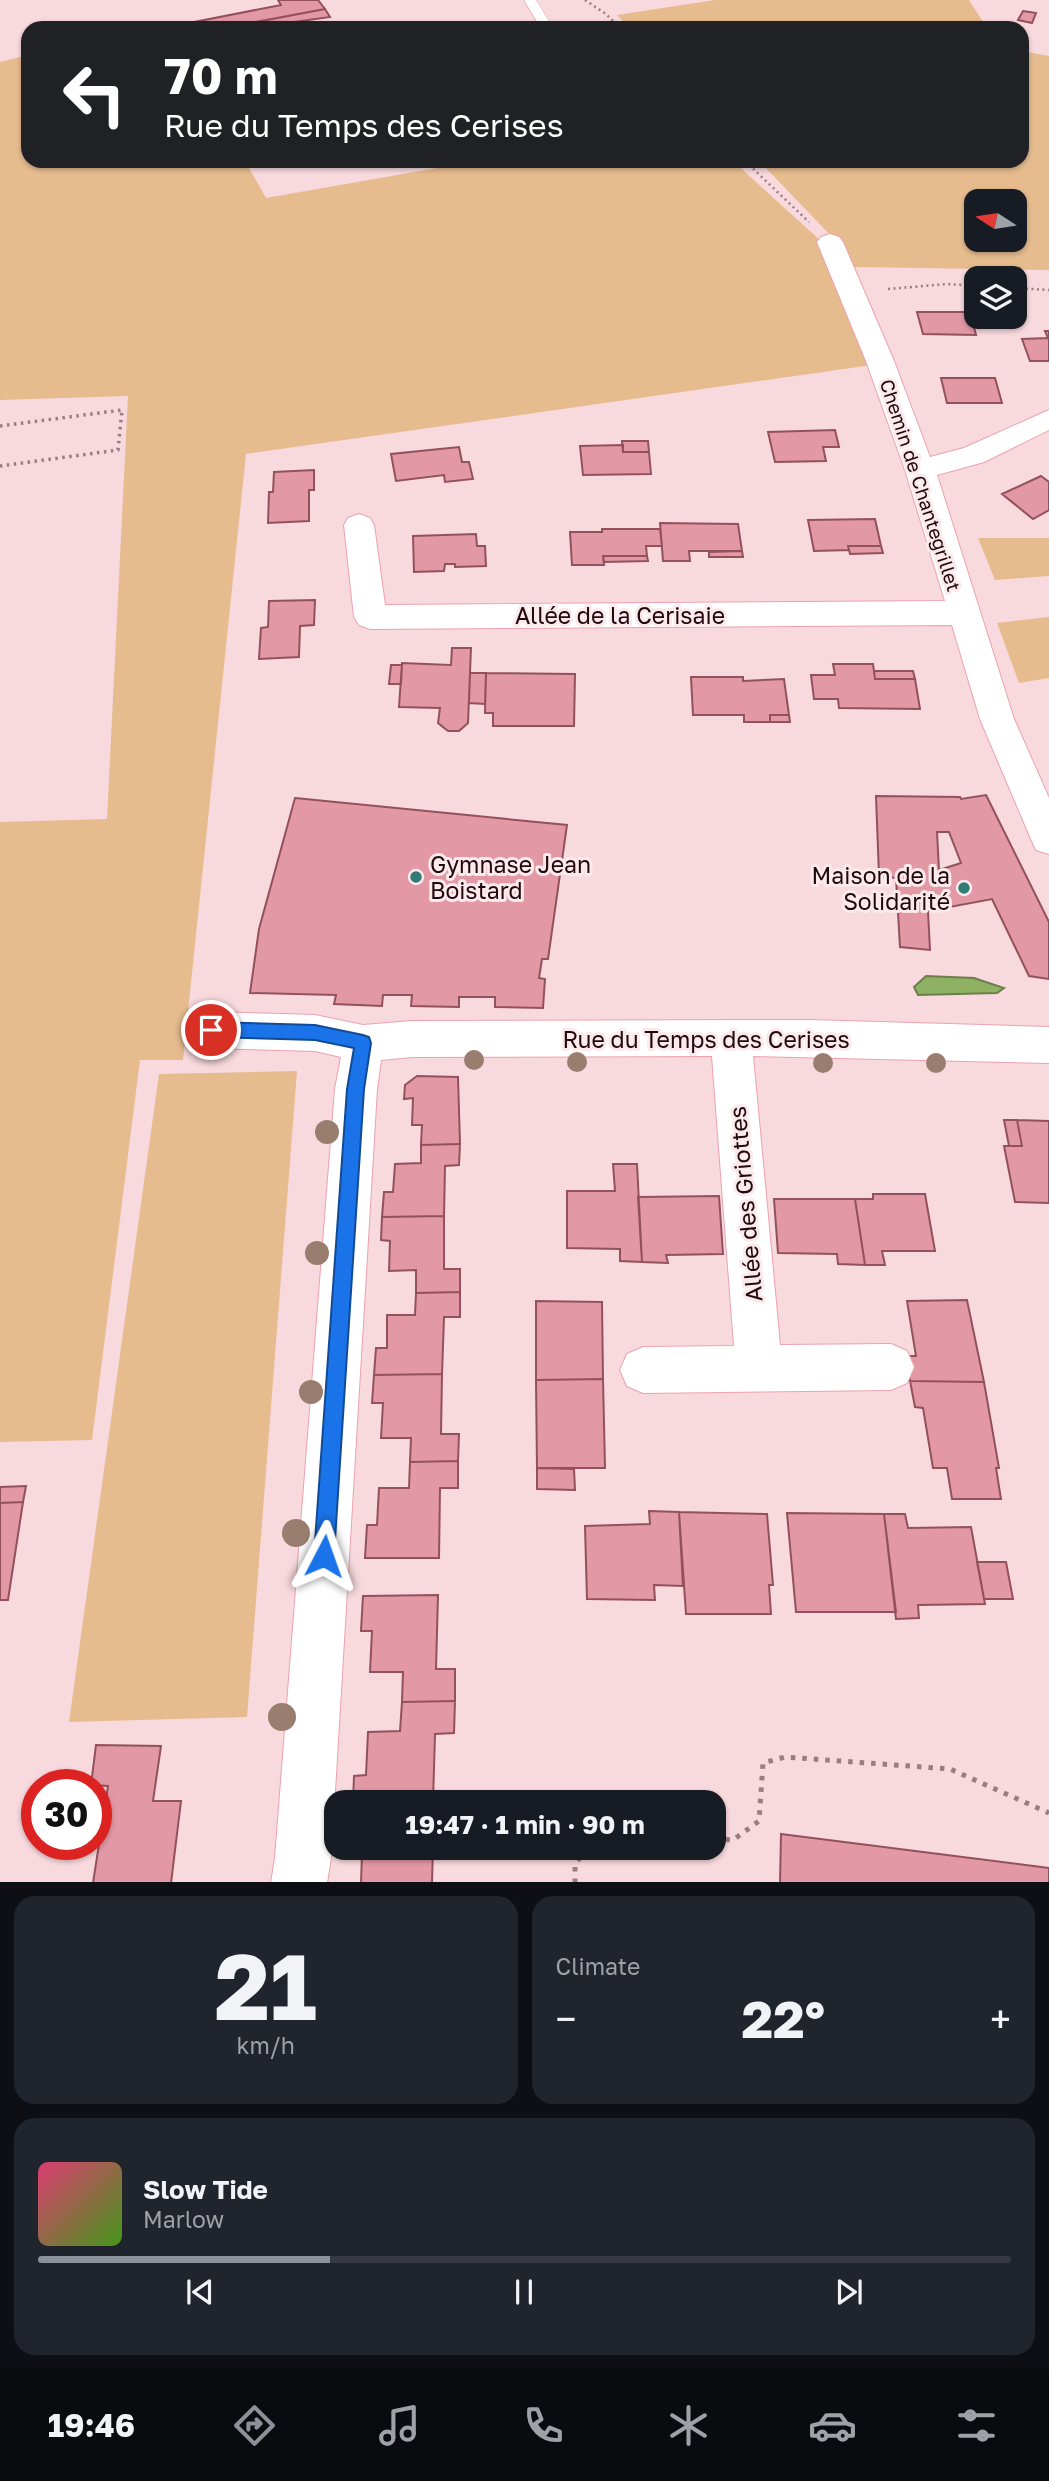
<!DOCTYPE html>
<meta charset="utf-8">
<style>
:root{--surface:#171b24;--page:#20242c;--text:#f1f3f6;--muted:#9ea1a6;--line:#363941;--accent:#8c9099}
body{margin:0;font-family:"Golos Text",sans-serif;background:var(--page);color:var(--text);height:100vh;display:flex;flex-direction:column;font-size:26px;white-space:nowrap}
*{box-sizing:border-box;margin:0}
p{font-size:23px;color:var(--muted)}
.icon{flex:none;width:38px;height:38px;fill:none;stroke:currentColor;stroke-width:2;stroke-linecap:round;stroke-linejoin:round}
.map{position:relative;height:1882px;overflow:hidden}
.drawer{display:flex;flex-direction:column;gap:14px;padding:14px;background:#0d0f14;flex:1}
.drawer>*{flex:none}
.guide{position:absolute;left:21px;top:21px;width:1008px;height:147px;border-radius:21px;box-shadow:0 2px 5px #0004;background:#202124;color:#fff;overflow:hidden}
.needle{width:46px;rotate:282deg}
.fabs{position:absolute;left:964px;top:189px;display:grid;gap:14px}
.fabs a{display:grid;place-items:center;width:63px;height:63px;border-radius:14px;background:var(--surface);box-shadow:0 2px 5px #0004;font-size:35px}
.speed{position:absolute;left:21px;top:1769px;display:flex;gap:14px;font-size:35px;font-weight:700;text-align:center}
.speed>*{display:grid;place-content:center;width:91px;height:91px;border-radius:50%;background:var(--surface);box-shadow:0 2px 5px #0004;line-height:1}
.speed .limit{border:10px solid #d22;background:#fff;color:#111}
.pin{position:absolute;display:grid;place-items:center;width:60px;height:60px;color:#fff;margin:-30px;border:4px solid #fff;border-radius:50%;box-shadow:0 2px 7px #0007}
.me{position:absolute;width:77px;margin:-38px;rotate:4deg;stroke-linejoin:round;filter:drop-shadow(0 0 5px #0008)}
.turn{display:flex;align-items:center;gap:24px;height:147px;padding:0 28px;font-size:32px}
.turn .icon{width:91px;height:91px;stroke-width:2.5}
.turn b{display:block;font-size:49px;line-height:60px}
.big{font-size:52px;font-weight:700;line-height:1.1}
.drawer .card{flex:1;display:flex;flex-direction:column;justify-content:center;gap:10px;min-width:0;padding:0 24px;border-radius:21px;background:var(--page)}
.drawer .dial{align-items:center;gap:0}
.dial b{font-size:91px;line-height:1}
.song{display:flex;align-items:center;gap:21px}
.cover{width:84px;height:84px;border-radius:10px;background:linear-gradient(135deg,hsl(340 70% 55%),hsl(100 70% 35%))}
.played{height:7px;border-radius:4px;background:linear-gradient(90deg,var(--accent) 30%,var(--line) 30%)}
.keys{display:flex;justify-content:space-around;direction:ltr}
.heat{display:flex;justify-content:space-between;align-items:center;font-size:38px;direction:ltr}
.drawer .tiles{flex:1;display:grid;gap:14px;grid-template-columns:1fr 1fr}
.card:last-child{grid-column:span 2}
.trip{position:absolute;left:324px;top:1790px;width:402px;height:70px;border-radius:21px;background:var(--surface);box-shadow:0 2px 5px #0004;font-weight:700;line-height:70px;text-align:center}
.tabs{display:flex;height:112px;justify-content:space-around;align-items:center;background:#090b0e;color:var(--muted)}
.tabs .icon{width:49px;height:49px}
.tabs .active{color:var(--accent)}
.tabs b{font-size:32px;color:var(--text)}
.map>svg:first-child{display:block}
.green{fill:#e6bc8f;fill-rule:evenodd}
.water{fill:#8eb164;stroke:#6e7e4a;stroke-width:2}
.building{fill:#e399a5;stroke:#93515d;stroke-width:2;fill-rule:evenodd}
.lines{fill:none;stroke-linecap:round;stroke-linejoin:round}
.lane-casing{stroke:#eca2ae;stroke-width:1}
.street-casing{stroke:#eca2ae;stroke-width:2}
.path-far2{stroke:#9a7d82;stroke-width:2.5;stroke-dasharray:2 3.5;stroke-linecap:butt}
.path-far1{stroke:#9a7d82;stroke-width:3.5;stroke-dasharray:2.5 4.5;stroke-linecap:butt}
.path{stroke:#9a7d82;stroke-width:5;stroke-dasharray:4.5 7;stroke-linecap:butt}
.lane{fill:#fff;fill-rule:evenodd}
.street{fill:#fff;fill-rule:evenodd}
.tree{fill:#997d6f}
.route{fill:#1a73e8;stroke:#114b97;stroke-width:2}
.poi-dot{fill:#337b76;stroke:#fbeaec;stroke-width:2.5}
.labels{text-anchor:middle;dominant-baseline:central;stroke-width:6;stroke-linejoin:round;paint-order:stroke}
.far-street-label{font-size:19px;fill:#22080e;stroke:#fbeaec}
.street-label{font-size:23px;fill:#22080e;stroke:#fbeaec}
.poi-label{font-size:23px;fill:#22080e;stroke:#fbeaec;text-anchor:start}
</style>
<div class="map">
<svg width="1049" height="1883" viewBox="0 0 1049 1883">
<rect width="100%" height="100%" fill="#f8d9dd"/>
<path class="green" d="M715 0H969L987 28H630L617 15Z
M1022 51 1049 56V270L854 267 835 240 759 161H1022ZM976 201H1015V240H976Z
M28 55V161H245L266 198 477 161H733L822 242 872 365 246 454 183 1060H140L92 1440 0 1442V822L107 819 128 396 0 400V62Z
M978 538H1049V576L995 580Z
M1049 617V678L1019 683 997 623Z
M297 1071 247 1717 69 1722 159 1074Z"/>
<path class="water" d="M926 976 974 978 1004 988 997 993 918 995 914 987Z"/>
<path class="building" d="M278 0H318L325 9 240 25 242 28H192L189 23 281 5Z
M325 9 330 17 272 25 273 28H242L240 25Z
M1023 11 1036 13 1032 23 1018 20Z
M917 312H970L976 335 923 334Z
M1045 331H1049V361H1030L1022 339 1048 338Z
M941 378H995L1002 403H947Z
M835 430 839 447H823L826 461 775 462 768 432Z
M622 441H648L649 452H623Z
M623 445V452H649L651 474 583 475 580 446Z
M459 447 462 462H469L473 479 445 482 444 475 396 481 391 454Z
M314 470V490H309V521L268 523 269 492H273L274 472Z
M1041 476 1049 482V510L1033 519 1002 494Z
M875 519 881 546H848L849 550 814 551 808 520Z
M660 523 738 524 742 551H689L690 561H663Z
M602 529H660L662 546H646L647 556H603L604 565H572L570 532H602Z
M476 534 477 546H485L486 566 455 567V564H445L444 571 414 572 413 536Z
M848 546H881L883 553 850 554Z
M742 551 743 557H709V552Z
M603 556H647L648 561 604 562Z
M315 600 314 625 300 626 299 657 259 659 261 628 268 627 269 601Z
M452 648H471L468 723 459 731H448L438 723 440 708 399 707 402 663 451 665Z
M833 664H873L875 679H915L920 709 839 708 838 699H814L811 675H835Z
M391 665H402L401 684H389Z
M874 671H913L915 679H875Z
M470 673H486L485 704 469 703Z
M486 673 575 674 574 726H493V713H485Z
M691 677H743V681L784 679 789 715H770V722H744V715H693Z
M770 715H789L790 722H770Z
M986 795 1049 922V979L1029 976 992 899 928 911 930 950 900 947 896 878 879 876 876 796 960 797 961 799ZM937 832H949L961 863 939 870Z
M295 798 567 825 548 959H542L539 978 545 979 543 1008 495 1007V997H459V1007L411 1006 412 995H383L382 1006 334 1004 336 995 250 993 259 929Z
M417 1076 458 1077 460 1144 421 1145 422 1125H412L413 1098 404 1099 405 1085Z
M1004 1120H1017L1022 1146H1009Z
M1017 1120 1049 1121V1203L1015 1202 1004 1146H1022Z
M460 1144 459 1165 445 1166 444 1216 382 1217 384 1192H393L395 1164 421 1163V1145Z
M613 1164H637L642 1262 620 1261V1249L567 1248V1191H615Z
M873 1194H925L935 1251H882L885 1265H865L855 1199H873Z
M719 1196 723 1254 666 1255 668 1263 642 1262 638 1197Z
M774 1199H855L865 1265 838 1264 837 1254 778 1253Z
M444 1216V1269H460V1292L416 1293V1270L389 1271 390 1241 381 1240 382 1217Z
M460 1292V1317H444L442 1374 374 1375 376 1348H387V1315H415L416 1293Z
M967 1300 984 1382 910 1381 906 1356H916L907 1301Z
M536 1301 602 1302 603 1379 536 1380Z
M442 1374 441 1434H459L458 1461 410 1462 411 1438H381L383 1403H372L374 1375Z
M603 1379 605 1468H537L536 1380Z
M910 1381 984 1382 999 1468H996L1001 1499H952L947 1468H933L923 1408 915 1407Z
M458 1461V1488H440L439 1558H365L367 1525H377L379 1488H409L410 1462Z
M537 1468 574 1469 575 1490 537 1489Z
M26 1486 23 1502 0 1503V1487Z
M23 1502 8 1600H0V1503Z
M649 1511 679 1512 683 1586 654 1585 655 1600 587 1599 585 1526 650 1524Z
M679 1512 767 1514 773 1585H769L771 1614H686Z
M787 1513 884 1514 896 1612H796Z
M884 1514H905L908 1528 971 1527 985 1604 918 1605 919 1618 896 1619Z
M977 1562H1006L1013 1599H984Z
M438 1595 436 1669H455V1701L402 1702 403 1672H370L372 1631H361L363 1596Z
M455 1701 454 1733 435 1734 433 1802H353L354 1776 366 1775 368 1732 400 1731 402 1702Z
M96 1745 161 1746 153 1801H181L171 1883H93L108 1786 91 1785Z
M781 1834 1049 1868V1883H780Z
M351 1848H433L432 1883H361L362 1852 351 1853Z"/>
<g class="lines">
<g class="lane-casing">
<path id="lane" d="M524 0H536L553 28H541Z"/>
</g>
<g class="street-casing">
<path id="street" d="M830 234 839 237 843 242 894 361 930 457 964 448 1049 410V430L984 462 937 475 1014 719 1049 798V854L1036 850 1031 839 980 719 952 625 370 629 359 625 354 617 344 525 348 518 359 514 370 518 374 525 385 605 945 601 905 470 866 361 817 242 821 237Z
M211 1012 315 1015 363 1025 412 1021 810 1020 1049 1027V1063L753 1056 780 1345 891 1344 907 1351 914 1367 907 1383 891 1390 643 1393 627 1386 620 1370 627 1354 643 1347 734 1346 712 1056 412 1057 381 1060 377 1089 331 1858 327 1883H271L275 1858 335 1089 341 1057 315 1051 211 1048 197 1043 191 1030 197 1017Z"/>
</g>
<path class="path-far2" d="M585 0 606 14 620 28
M745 161 809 222
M1015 288 1049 290
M888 289 947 284 976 286"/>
<path class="path-far1" d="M0 426 122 410 118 450 0 466"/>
<path class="path" d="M714 1839 733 1840 759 1821 763 1763 785 1757 950 1769 1049 1813
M575 1883V1865L586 1848"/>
<use href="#lane" class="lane"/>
<use href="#street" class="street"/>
</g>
<g class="tree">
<circle cx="474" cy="1060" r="10"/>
<circle cx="577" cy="1062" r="10"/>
<circle cx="823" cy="1063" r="10"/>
<circle cx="936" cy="1063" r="10"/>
<circle cx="327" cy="1132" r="12"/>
<circle cx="317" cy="1253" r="12"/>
<circle cx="311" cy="1392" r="12"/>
<circle cx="296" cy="1533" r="14"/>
<circle cx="282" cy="1717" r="14"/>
</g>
<path class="route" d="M211 1022 315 1025 363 1035 369 1037 371 1043 364 1089 334 1556 331 1563 324 1566 317 1563 314 1556 347 1089 354 1048 315 1040 211 1037 205 1035 203 1030 205 1025Z"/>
<g class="poi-dot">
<circle cx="416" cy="877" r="7"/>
<circle cx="964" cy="888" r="7"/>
</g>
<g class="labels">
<g class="far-street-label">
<text transform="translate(921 485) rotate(72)">Chemin de Chantegrillet</text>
</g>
<g class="street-label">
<text x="620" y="615">Allée de la Cerisaie</text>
<text x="706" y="1039">Rue du Temps des Cerises</text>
<text transform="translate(745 1204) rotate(-95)">Allée des Griottes</text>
</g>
<g class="poi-label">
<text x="430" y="864">Gymnase Jean<tspan x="430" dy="26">Boistard</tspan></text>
<text x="950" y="875" text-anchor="end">Maison de la<tspan x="950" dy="26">Solidarité</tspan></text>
</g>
</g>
</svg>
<div class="fabs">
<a><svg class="needle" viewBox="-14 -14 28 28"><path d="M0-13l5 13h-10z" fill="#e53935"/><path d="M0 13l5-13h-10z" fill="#9ea1a6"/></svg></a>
<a><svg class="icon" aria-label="layers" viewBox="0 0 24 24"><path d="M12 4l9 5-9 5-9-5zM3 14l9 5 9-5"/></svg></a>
</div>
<div class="speed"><div class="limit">30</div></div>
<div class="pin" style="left:211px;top:1030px;background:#d93025"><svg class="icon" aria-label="arrive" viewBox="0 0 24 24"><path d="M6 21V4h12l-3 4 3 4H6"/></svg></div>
<svg class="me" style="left:324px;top:1556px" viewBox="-20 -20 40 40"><path d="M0-17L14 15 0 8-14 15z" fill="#1a73e8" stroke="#fff" stroke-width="4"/></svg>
<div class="trip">19:47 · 1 min · 90 m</div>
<div class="guide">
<div class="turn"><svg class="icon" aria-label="left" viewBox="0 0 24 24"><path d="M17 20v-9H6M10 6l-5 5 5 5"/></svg><div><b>70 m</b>Rue du Temps des Cerises</div></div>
</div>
</div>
<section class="drawer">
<div class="tiles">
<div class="card dial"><b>21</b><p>km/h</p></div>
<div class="card"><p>Climate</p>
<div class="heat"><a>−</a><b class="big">22°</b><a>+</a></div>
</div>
<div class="card">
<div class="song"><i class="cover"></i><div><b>Slow Tide</b><p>Marlow</p></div></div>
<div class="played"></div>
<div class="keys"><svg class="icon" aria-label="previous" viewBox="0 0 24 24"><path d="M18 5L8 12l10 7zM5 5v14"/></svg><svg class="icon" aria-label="pause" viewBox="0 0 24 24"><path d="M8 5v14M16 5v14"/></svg><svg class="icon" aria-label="next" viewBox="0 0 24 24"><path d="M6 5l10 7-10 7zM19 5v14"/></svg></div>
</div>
</div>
</section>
<nav class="tabs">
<b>19:46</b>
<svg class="icon active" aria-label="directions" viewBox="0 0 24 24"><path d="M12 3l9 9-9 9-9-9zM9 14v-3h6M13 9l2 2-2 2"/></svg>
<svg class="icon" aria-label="music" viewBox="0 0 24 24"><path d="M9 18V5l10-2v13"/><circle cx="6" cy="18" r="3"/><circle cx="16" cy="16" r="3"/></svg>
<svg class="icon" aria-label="phone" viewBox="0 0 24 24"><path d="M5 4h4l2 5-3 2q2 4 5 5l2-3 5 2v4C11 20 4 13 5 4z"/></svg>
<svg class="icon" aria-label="climate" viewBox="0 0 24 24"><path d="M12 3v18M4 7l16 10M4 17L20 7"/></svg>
<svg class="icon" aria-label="car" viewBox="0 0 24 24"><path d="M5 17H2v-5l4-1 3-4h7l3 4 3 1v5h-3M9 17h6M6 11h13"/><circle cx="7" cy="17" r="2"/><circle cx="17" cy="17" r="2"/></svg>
<svg class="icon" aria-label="filters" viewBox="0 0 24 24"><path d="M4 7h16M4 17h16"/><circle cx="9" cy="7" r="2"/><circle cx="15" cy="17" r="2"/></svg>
</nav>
